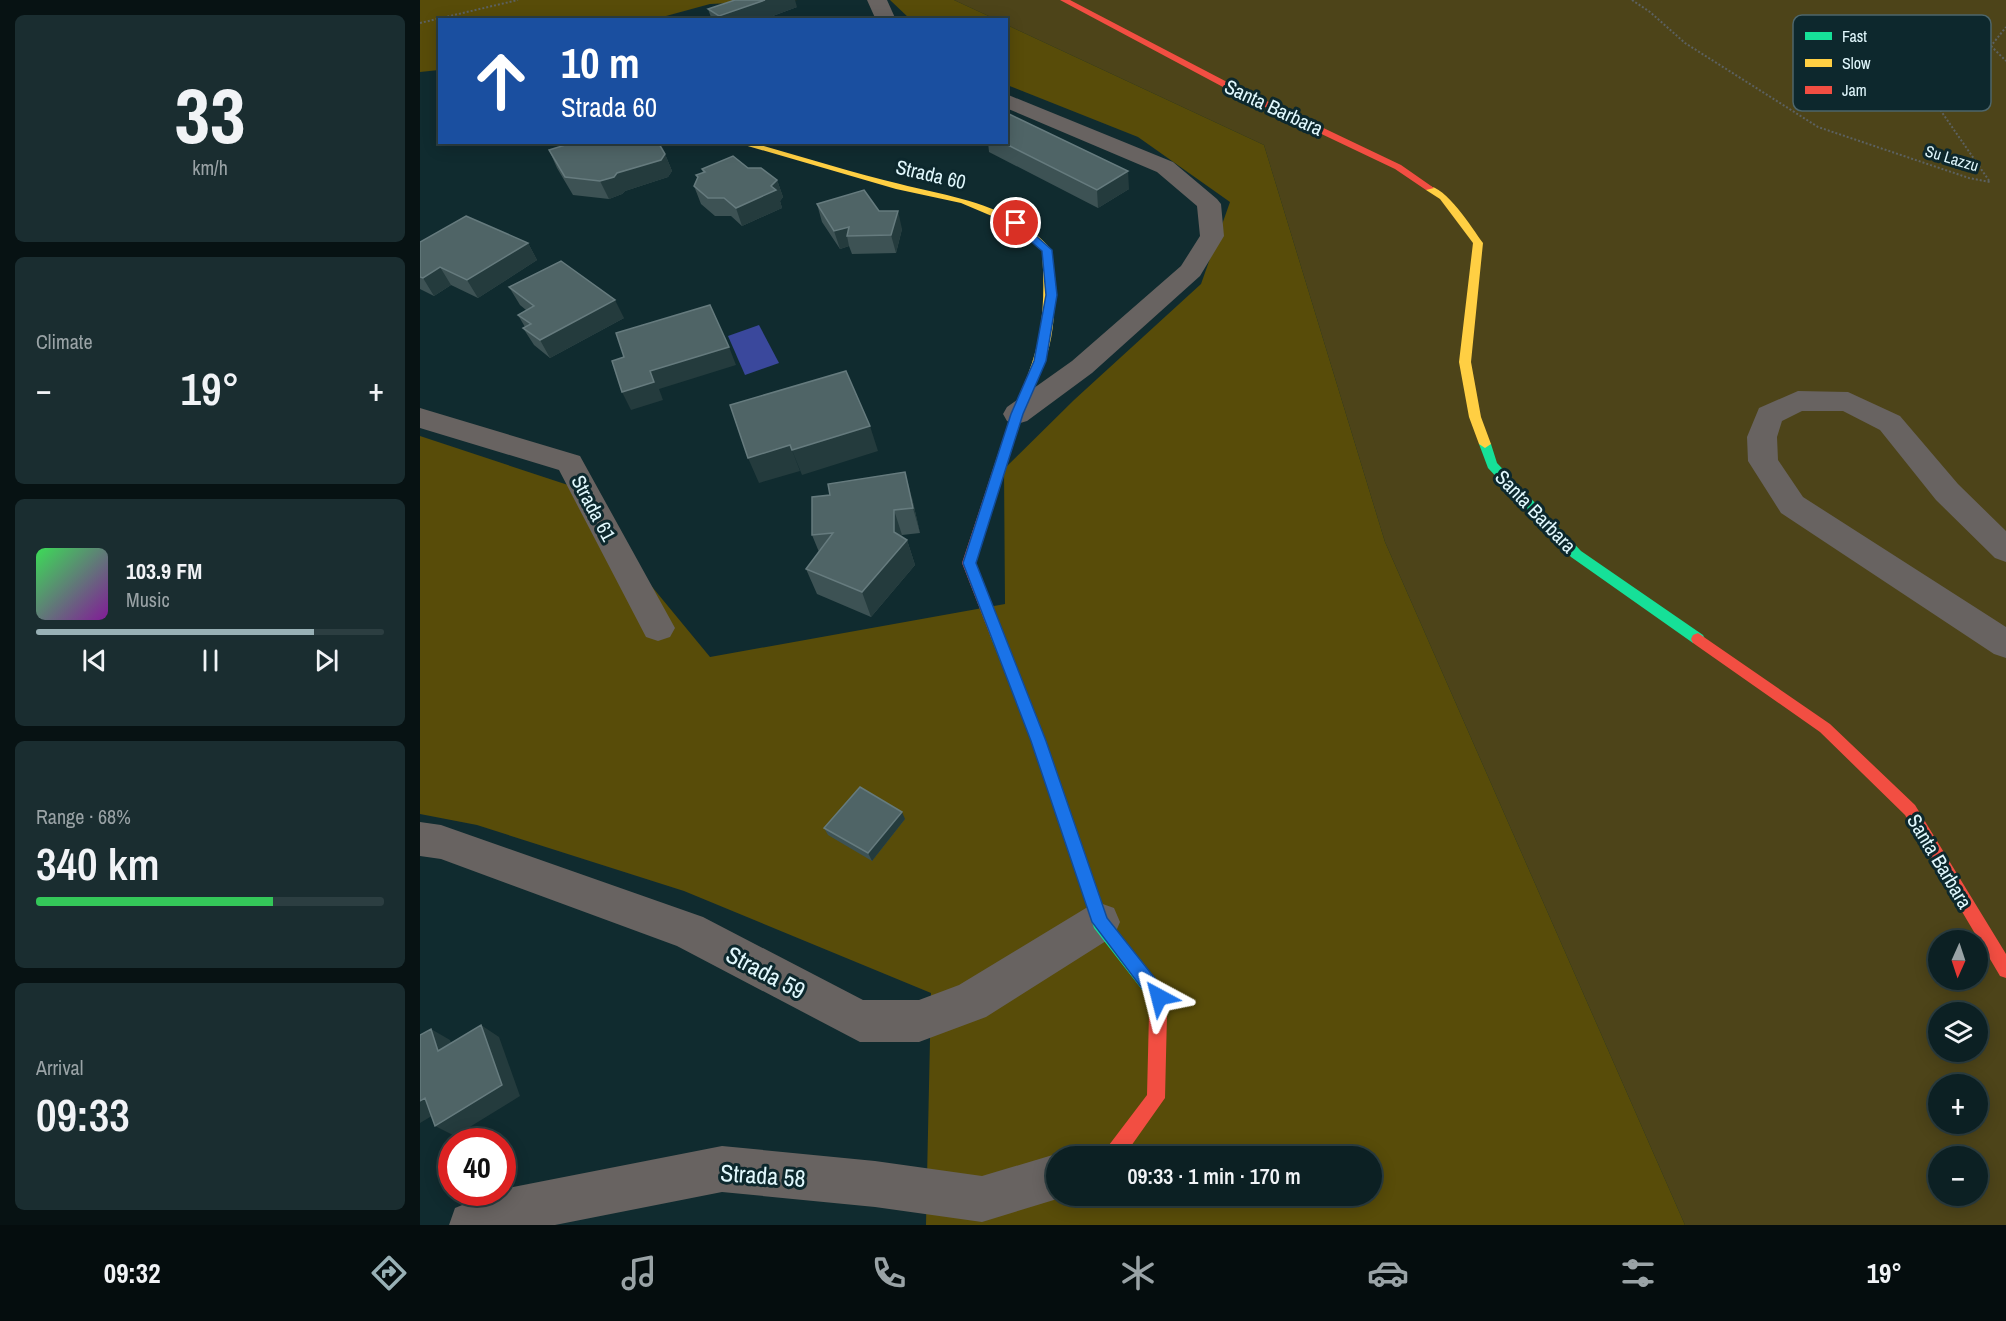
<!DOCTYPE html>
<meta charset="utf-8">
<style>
:root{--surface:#0c2023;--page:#1a2d30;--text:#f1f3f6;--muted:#9aa3a6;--line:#2c3e41;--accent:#98b0b5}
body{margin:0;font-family:"Archivo Narrow",sans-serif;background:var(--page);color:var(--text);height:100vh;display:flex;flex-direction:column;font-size:22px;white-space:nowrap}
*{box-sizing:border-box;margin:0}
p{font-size:20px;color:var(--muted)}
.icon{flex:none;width:33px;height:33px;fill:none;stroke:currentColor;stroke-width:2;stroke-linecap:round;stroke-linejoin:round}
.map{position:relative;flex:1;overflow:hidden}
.details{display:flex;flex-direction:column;gap:15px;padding:15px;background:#071213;width:420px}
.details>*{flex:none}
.guide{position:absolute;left:18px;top:18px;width:570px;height:126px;border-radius:0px;box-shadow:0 3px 15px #0003,0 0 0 2px var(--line);background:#1a4fa0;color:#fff;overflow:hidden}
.needle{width:39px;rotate:183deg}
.controls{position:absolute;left:1508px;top:930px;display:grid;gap:12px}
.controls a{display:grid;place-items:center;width:60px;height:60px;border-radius:50%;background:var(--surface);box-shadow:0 3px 15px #0003,0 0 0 2px var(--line);font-size:30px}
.speed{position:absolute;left:18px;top:1128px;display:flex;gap:12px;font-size:30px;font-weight:700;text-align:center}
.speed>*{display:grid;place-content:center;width:78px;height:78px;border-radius:50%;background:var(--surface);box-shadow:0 3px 15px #0003,0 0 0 2px var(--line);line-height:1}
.speed .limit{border:9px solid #d22;background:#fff;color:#111}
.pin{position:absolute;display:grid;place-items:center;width:51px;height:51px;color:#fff;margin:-26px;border:3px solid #fff;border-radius:50%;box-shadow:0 2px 6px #0007}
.me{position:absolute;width:66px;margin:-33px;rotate:322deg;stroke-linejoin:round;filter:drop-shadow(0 0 4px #0008)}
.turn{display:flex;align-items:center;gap:21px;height:126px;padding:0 24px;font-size:27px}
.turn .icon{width:78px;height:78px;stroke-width:2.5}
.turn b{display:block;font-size:42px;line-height:51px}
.big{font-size:45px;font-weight:600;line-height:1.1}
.details .card{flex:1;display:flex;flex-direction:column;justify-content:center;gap:9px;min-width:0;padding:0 21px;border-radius:9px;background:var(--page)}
.details .dial{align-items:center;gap:0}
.dial b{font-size:78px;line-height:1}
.song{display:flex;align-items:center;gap:18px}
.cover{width:72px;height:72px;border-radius:9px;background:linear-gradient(135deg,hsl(130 70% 55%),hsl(290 70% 35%))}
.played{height:6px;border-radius:3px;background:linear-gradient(90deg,var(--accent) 80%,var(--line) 80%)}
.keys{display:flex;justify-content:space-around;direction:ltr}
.heat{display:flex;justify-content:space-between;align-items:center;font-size:33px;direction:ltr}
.charge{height:9px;border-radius:4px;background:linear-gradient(90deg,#34c759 68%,var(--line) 0)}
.trip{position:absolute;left:626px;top:1146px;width:336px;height:60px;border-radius:30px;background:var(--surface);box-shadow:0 3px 15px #0003,0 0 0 2px var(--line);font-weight:600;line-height:60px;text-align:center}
.tab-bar{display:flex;height:96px;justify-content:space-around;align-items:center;background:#050d0e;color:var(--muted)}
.tab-bar .icon{width:42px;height:42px}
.tab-bar .on{color:var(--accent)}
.tab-bar b{font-size:27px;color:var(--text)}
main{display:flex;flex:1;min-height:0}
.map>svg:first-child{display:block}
.green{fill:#4d4419;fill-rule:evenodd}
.forest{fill:#584c09;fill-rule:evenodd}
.water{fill:#3a489c}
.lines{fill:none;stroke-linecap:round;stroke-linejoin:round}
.path{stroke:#5c6160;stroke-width:2;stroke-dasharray:2 2;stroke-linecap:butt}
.street{fill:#686361;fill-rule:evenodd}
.fast{fill:#16e098;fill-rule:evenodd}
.slow{fill:#ffcf43;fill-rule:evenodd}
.jam{fill:#f24e42;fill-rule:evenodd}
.wall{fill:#3d5254}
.shaded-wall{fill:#243b3d}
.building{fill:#4f6466;stroke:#667b7e;stroke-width:1.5}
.route{fill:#1a73e8;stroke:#114b97;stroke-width:1.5}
.labels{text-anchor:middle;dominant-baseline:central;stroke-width:6;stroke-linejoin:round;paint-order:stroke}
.far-street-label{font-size:16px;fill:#e1f8fd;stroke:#0d282d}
.street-label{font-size:20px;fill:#e1f8fd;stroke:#0d282d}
.near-street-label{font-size:24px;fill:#e1f8fd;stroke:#0d282d}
.key{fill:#0d282d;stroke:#4d666b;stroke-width:1.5}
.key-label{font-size:16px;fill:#e1f8fd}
</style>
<main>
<section class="details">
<div class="card dial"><b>33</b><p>km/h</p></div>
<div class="card"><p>Climate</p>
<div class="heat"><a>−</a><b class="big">19°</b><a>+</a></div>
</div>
<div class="card">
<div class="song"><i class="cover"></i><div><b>103.9 FM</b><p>Music</p></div></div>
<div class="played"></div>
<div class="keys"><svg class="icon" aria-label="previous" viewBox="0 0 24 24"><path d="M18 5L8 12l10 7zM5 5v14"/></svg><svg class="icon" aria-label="pause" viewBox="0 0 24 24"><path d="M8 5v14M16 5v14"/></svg><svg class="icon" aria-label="next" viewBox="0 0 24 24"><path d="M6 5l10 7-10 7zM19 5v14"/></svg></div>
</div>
<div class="card"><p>Range · 68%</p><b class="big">340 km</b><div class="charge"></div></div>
<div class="card"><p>Arrival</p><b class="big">09:33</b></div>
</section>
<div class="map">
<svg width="1586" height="1225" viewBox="0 0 1586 1225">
<rect width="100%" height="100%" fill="#102b2f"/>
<path class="green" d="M534 0H1586V1225H1265L965 542 844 145 587 25 586 20 575 19ZM1518 940H1557V980H1518ZM1518 1012H1557V1052H1518ZM1518 1084H1557V1124H1518ZM1518 1156H1557V1196H1518Z"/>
<path class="forest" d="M0 0H378L290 4 235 19 20 20 19 70 0 72Z
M470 0H534L575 19H490Z
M587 25 844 145 965 542 1265 1225H506L511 993 264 891 57 825 0 814V436L148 485 290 657 585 604 584 469 654 400 781 284 810 202 718 137 587 85ZM636 1156H951V1196H636Z"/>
<path class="water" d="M339 325 359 363 325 375 308 336Z"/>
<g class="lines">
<path class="path" d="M1212 0 1230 12 1265 43 1398 127 1549 178 1570 182 1521 111 1458 43C1492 22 1534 44 1571 46L1586 27
M0 23 98 0
M1571 46 1586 61"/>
<path class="street" d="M447 0H467L476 20H456Z
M586 94 753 162 797 199 801 204 804 236 780 276 672 373 607 421 597 424 587 421 583 414 587 407 652 361 761 266 780 236 777 206 737 172 586 108Z
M1378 391 1428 392 1480 416 1538 484 1586 531V562L1575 558 1516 500 1460 430 1423 411H1382L1362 421 1357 437 1358 460 1383 497 1586 627V658L1574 654 1361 513 1328 461 1327 437 1339 408Z
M0 408 160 456 255 628 250 637 238 641 226 637 139 470 0 428Z
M0 822 21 825 283 917 443 1000H499L539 985 666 908 680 903 694 908 700 922 694 936 566 1017 499 1042H440L257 946 21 859 0 856Z
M302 1146 455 1161 562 1176 636 1154 642 1156H636V1196H647L562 1222 455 1207 302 1192 135 1225H29L35 1208 74 1192H82L83 1189Z"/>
<path class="fast" d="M1065 440 1071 444 1077 463 1161 551 1283 635 1285 639 1283 643H1273L1151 557 1068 468 1059 444Z
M577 630 582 631 584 635 626 741 687 918 745 991 748 997 744 1020 738 1023 732 1020 729 1014 730 1000 674 928 612 741 570 635 572 631Z"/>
<path class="slow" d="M314 142H330C380 156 430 172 480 184 535 198 592 204 632 250 636 291 638 339 618 377L614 378 608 374C624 334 625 294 622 251L593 225 541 203 476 189Z
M1006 186C1025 184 1052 228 1063 243L1051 362 1061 417 1071 444 1065 448 1059 444 1049 417 1039 362 1053 243 1020 199 1006 190Z"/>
<path class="jam" d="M640 0H650L809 83 981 165 1014 188 1006 190 975 169 803 87Z
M614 370 620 374 603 414 556 563 584 635 582 639H572L570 635 542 563 591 414 608 374Z
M1278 633 1410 724 1495 805 1586 954V978L1580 976 1485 815 1400 732 1273 643 1271 639 1273 635Z
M738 1005 744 1008 747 1014 745 1098 704 1156H684L686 1149 727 1095 729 1014 732 1008Z"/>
</g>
<path class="wall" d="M377 7 342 20H292L288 9Z
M568 142H586L709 189 678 208 569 152Z
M129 150 245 154 252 171 248 177 205 191 202 194 189 199 153 195 137 168Z
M328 168 357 180 363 197 360 201 362 208 322 226 311 216H295L281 204 274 186 277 178 276 175 283 173 282 169Z
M397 204 459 211 482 229 476 253 432 254 429 246 420 249 402 222Z
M0 242 108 243 117 260 58 298 31 285 14 296 0 289Z
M89 287 204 318 130 358 114 345 103 328 105 327 98 315 106 310 100 305Z
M492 498 500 533 482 535V537L487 540 495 565 451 617 397 594 386 569 399 552 392 535Z
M485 819 452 861 408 835 404 828Z"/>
<path class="shaded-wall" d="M345 0H375L377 7 342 20H300L299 16Z
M245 154 252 171 248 177 205 191 202 194 189 199 180 181 197 173Z
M708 171 709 189 678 208 677 190Z
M357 180 363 197 360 201 362 208 322 226 316 208 351 186Z
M478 211 482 229 476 253 471 235Z
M429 227 427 236 429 246 420 249 414 231Z
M108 243 117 260 58 298 47 280Z
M20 267 31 285 14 296 3 278Z
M195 300 204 318 130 358 120 340Z
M309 347 316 365 239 389 243 400 211 410 202 392 230 371Z
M450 426 458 451 382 475 372 450Z
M370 445 380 471 339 483 328 458Z
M485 472 492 498 500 533 493 508Z
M474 510 482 535V546L487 540 495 565 451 617 442 592 474 532Z
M482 812 485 819 452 861 448 853Z
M61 1025 79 1037 100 1096 35 1136 15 1126Z
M11 1029 30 1040 37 1062 18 1051Z
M5 1098 25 1108 0 1123V1101Z"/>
<path class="building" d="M315 0H345L299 16 288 9Z
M589 114 708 171 677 190 582 142H586V115Z
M155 142H238L245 154 241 160 197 173 194 177 180 181 145 177 129 150Z
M313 156 328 168H341L357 180 351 186 356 190 316 208 304 198H288L274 186 278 177 276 175 285 172 282 169Z
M444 190 459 211H478L471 235 427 236 429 227 414 231 397 204Z
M46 216 108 243 47 280 20 267 3 278 0 277V242Z
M141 261 195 300 120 340 103 328 111 324 98 315 114 306 89 287Z
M290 305 309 347 230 371 234 382 202 392 192 361 204 357 196 333Z
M426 371 450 426 372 450 370 445 328 458 310 405Z
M485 472 493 508 474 510V532L487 540 442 592 386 569 413 533 392 535V497L410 495 408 484Z
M440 787 482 812 448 853 404 828Z
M61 1025 82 1085 15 1126 5 1098 0 1101V1035L11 1029 18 1051Z"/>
<path class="route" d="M592 221H599L632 250 637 295 626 361 603 414 556 563 626 741 687 918 745 991 748 997 745 1003 739 1006 733 1003 672 922 611 741 543 563 591 414 614 361 626 295 622 251 592 225Z"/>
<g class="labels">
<g class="far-street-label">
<text transform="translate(1532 158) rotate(17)">Su Lazzu</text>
</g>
<g class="street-label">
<text transform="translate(854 107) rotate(25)">Santa Barbara</text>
<text transform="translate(511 174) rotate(13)">Strada 60</text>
<text transform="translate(174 508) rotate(62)">Strada 61</text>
<text transform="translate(1116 511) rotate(46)">Santa Barbara</text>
<text transform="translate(1520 861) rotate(59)">Santa Barbara</text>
</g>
<g class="near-street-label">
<text transform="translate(346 972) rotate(28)">Strada 59</text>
<text transform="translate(343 1175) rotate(4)">Strada 58</text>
</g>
</g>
<rect x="1373" y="15" width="198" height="96" rx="9" class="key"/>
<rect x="1385" y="32" width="27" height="8" fill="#16e098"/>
<rect x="1385" y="59" width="27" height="8" fill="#ffcf43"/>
<rect x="1385" y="86" width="27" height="8" fill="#f24e42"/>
<g class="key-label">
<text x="1422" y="42">Fast</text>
<text x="1422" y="69">Slow</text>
<text x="1422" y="96">Jam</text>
</g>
</svg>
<div class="controls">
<a><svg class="needle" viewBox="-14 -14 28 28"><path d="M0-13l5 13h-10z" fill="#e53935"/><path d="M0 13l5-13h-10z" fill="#9aa3a6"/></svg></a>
<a><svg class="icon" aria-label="layers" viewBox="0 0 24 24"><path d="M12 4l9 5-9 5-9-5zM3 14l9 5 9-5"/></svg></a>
<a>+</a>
<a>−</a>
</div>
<div class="speed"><div class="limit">40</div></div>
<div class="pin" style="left:596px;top:223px;background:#d93025"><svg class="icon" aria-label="arrive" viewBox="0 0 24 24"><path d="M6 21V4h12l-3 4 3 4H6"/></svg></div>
<svg class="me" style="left:739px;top:997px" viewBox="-20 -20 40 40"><path d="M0-17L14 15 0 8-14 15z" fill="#1a73e8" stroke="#fff" stroke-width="4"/></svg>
<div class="trip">09:33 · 1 min · 170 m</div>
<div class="guide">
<div class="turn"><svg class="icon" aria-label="ahead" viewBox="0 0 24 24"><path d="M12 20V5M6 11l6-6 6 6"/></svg><div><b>10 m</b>Strada 60</div></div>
</div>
</div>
</main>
<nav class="tab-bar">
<b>09:32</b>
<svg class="icon on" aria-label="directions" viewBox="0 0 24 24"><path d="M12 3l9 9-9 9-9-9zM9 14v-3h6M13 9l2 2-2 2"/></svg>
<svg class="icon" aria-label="music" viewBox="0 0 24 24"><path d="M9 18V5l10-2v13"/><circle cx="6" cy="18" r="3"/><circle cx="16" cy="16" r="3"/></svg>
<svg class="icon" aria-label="phone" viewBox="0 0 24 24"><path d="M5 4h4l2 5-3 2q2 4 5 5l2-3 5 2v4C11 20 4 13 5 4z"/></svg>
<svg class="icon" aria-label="climate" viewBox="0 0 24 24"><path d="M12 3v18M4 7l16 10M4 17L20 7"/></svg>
<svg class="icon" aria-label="car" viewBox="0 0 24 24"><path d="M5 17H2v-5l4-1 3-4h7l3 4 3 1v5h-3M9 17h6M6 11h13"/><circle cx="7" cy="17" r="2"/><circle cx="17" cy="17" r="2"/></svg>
<svg class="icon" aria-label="filters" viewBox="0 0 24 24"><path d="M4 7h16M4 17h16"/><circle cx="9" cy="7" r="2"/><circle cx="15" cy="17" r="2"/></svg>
<b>19°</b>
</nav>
